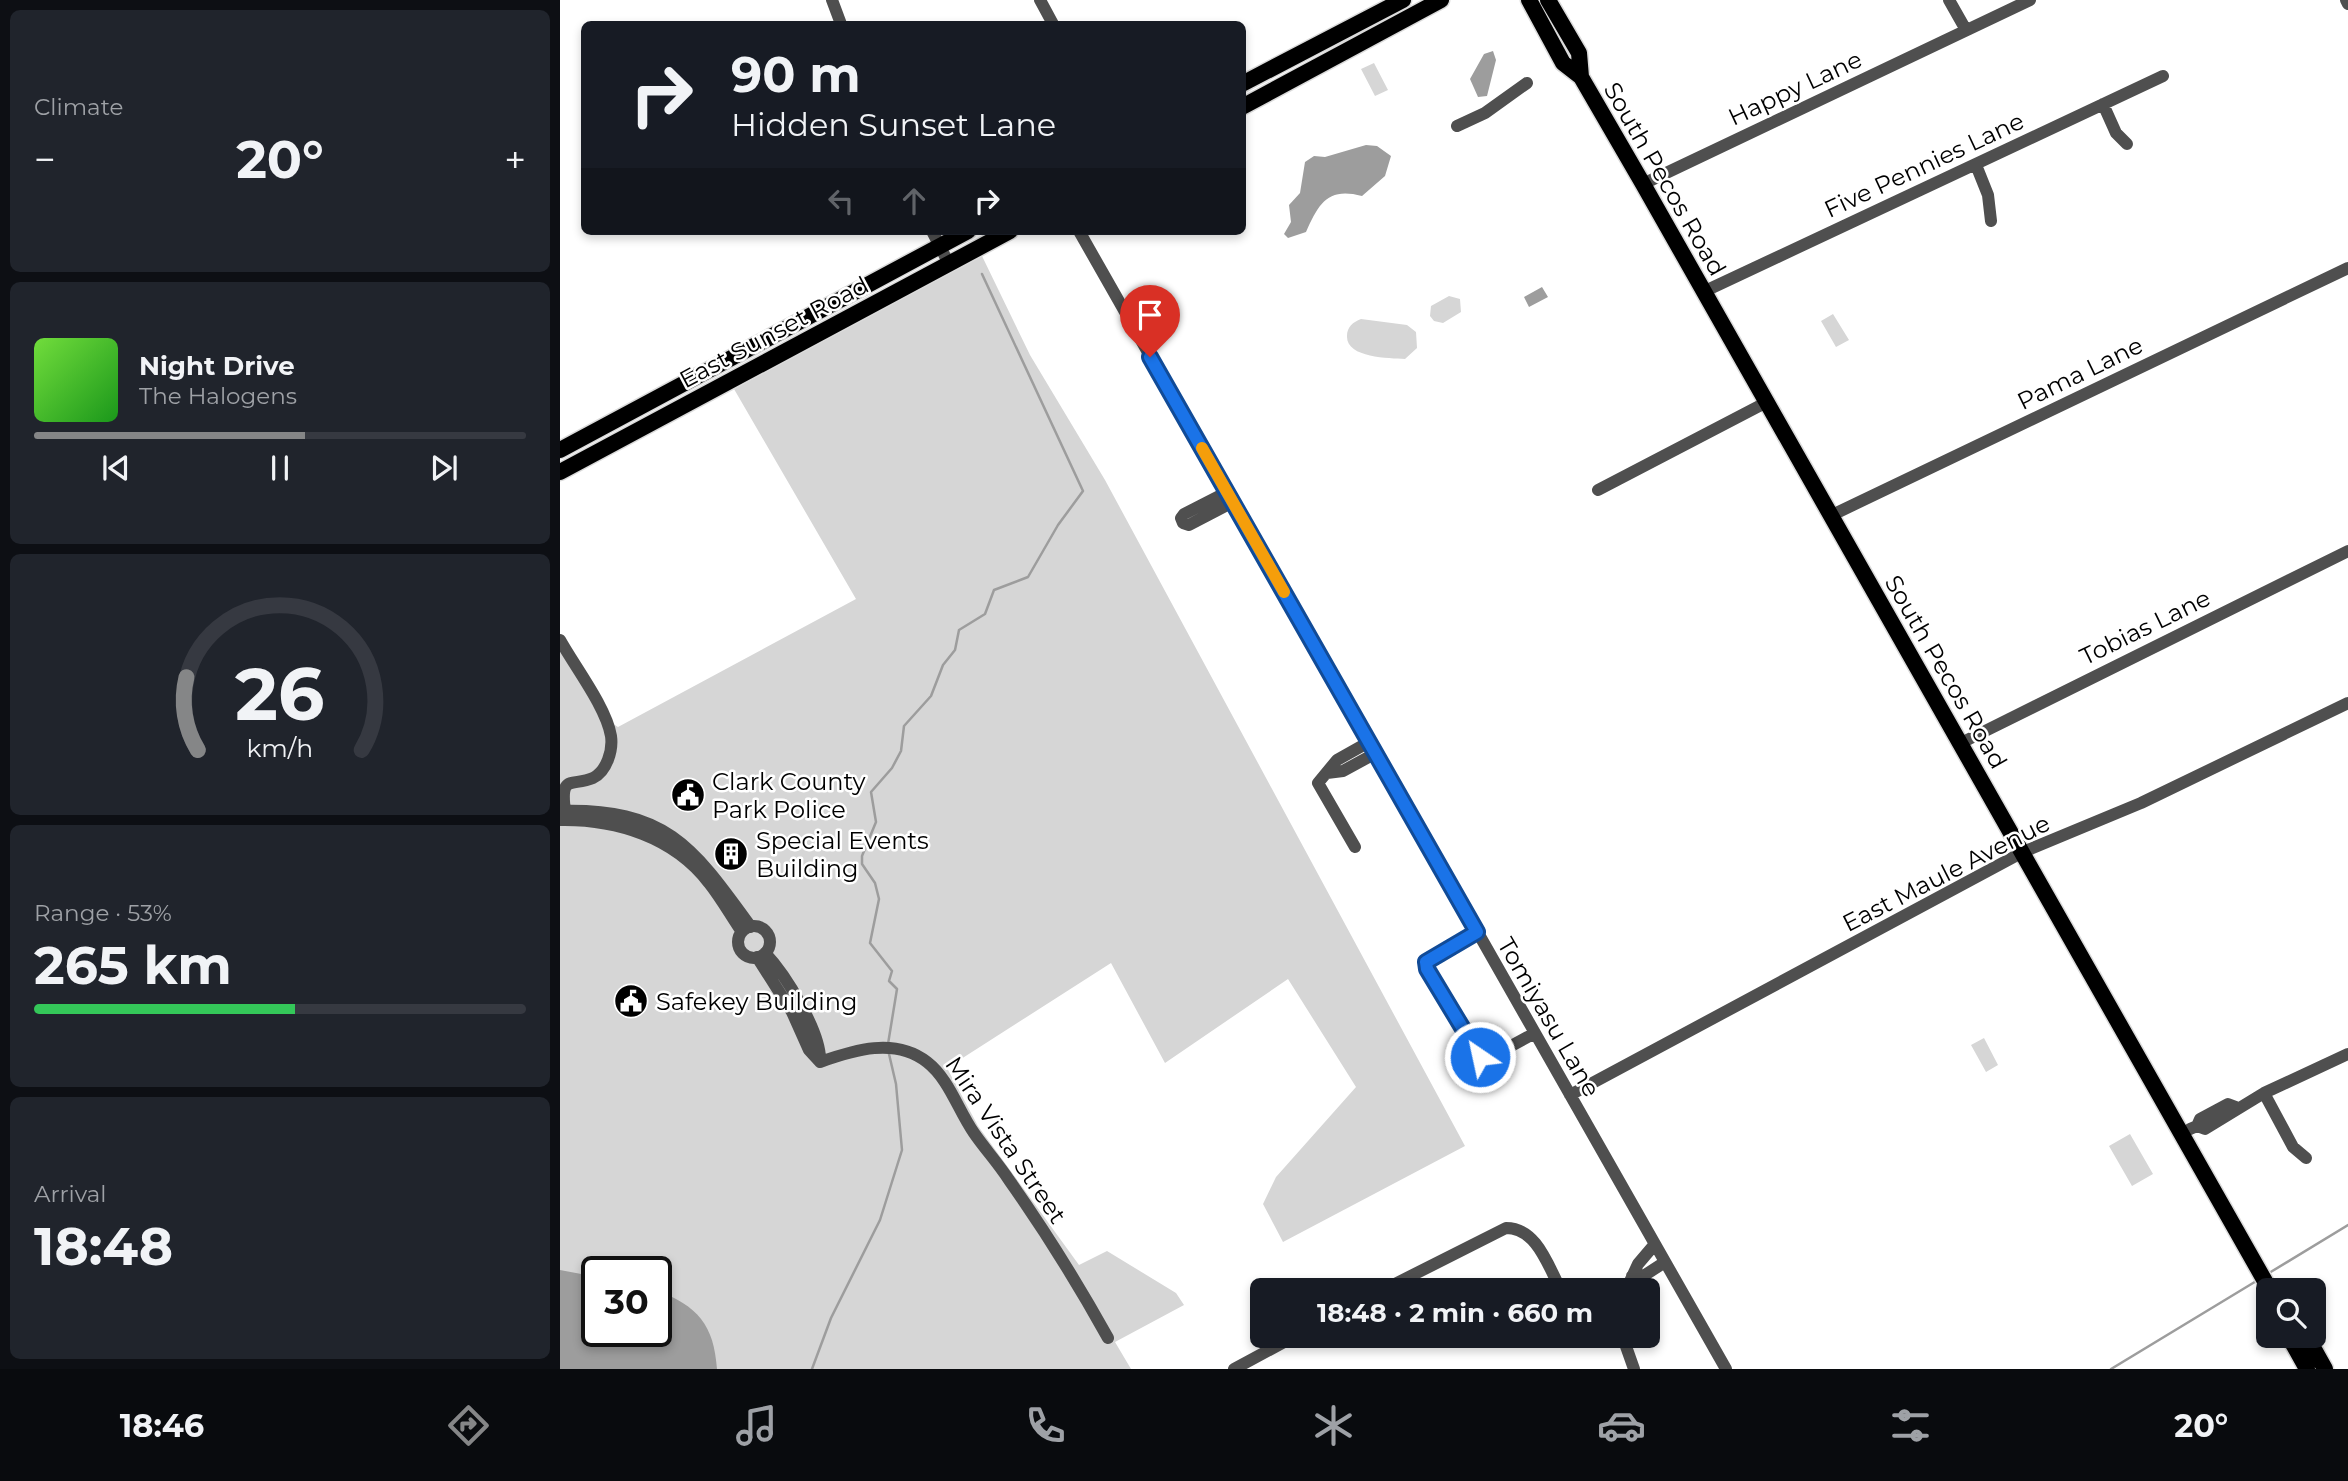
<!DOCTYPE html>
<meta charset="utf-8">
<style>
:root{--surface:#171b24;--page:#20242c;--text:#f1f3f6;--muted:#9ea1a6;--line:#363941;--accent:#858687}
body{margin:0;font-family:Montserrat,sans-serif;background:var(--page);color:var(--text);height:100vh;display:flex;flex-direction:column;font-size:26px;white-space:nowrap}
*{box-sizing:border-box;margin:0}
p{font-size:23px;color:var(--muted)}
.icon{flex:none;width:38px;height:38px;fill:none;stroke:currentColor;stroke-width:2;stroke-linecap:round;stroke-linejoin:round}
.map{position:relative;flex:1;overflow:hidden}
.drawer{display:flex;flex-direction:column;gap:10px;padding:10px;background:#0d0f14;width:560px}
.drawer>*{flex:none}
.top-card{position:absolute;left:21px;top:21px;width:665px;height:214px;border-radius:10px;box-shadow:0 4px 10px #0003;background:#171b24;color:var(--text);overflow:hidden}
.tools{position:absolute;left:1696px;top:1278px;display:grid;gap:14px}
.tools a{display:grid;place-items:center;width:70px;height:70px;border-radius:10px;background:var(--surface);box-shadow:0 4px 10px #0003;font-size:35px}
.speed{position:absolute;left:21px;top:1256px;display:flex;gap:14px;font-size:35px;font-weight:700;text-align:center}
.speed>*{display:grid;place-content:center;width:91px;height:91px;border-radius:50%;background:var(--surface);box-shadow:0 4px 10px #0003;line-height:1}
.speed .limit{border:4px solid #111;border-radius:10px;background:#fff;color:#111}
.pin{position:absolute;display:grid;place-items:center;width:60px;height:60px;color:#fff;margin:-72px -30px;border-radius:50% 50% 50% 0;rotate:-45deg;box-shadow:0 0 7px #0007}
.pin .icon{rotate:45deg}
.me{position:absolute;width:77px;margin:-38px;rotate:326deg;stroke-linejoin:round;filter:drop-shadow(0 0 5px #0008)}
.turn{display:flex;align-items:center;gap:24px;height:147px;padding:0 35px;font-size:32px}
.turn .icon{width:91px;height:91px;stroke-width:2.5}
.turn b{display:block;font-size:49px;line-height:60px}
.lanes{display:flex;align-items:center;height:66px;padding:0 35px;background:#0003;justify-content:center;gap:35px;direction:ltr}
.lanes .off{opacity:.35}
.big{font-size:52px;font-weight:700;line-height:1.1}
.drawer .widget{flex:1;display:flex;flex-direction:column;justify-content:center;gap:10px;min-width:0;padding:0 24px;border-radius:10px;background:var(--page)}
.drawer .dial{align-items:center;gap:0}
.dial svg{height:182px;overflow:visible;fill:none;stroke:var(--line);stroke-width:7;stroke-linecap:round;text-anchor:middle}
.dial text{fill:var(--text);stroke:none}
.song{display:flex;align-items:center;gap:21px}
.cover{width:84px;height:84px;border-radius:10px;background:linear-gradient(135deg,hsl(100 70% 55%),hsl(120 70% 35%))}
.played{height:7px;border-radius:4px;background:linear-gradient(90deg,var(--accent) 55%,var(--line) 55%)}
.keys{display:flex;justify-content:space-around;direction:ltr}
.heat{display:flex;justify-content:space-between;align-items:center;font-size:38px;direction:ltr}
.charge{height:10px;border-radius:5px;background:linear-gradient(90deg,#34c759 53%,var(--line) 0)}
.trip{position:absolute;left:690px;top:1278px;width:410px;height:70px;border-radius:10px;background:var(--surface);box-shadow:0 4px 10px #0003;font-weight:700;line-height:70px;text-align:center}
.menu{display:flex;height:112px;justify-content:space-around;align-items:center;background:#090b0e;color:var(--muted)}
.menu .icon{width:49px;height:49px}
.menu .selected{color:var(--accent)}
.menu b{font-size:32px;color:var(--text)}
main{display:flex;flex:1;min-height:0}
.map>svg:first-child{display:block}
.green{fill:#d6d6d6;fill-rule:evenodd}
.water{fill:#9d9d9d}
.lines{fill:none;stroke-linecap:round;stroke-linejoin:round}
.stream{stroke:#9d9d9d;stroke-width:2.5}
.major-casing{stroke:#dbdbdb;stroke-width:19}
.minor{stroke:#4f4f4f;stroke-width:12}
.major{stroke:#000;stroke-width:16}
.route-casing{stroke:#114b97;stroke-width:18}
.route{stroke:#1a73e8;stroke-width:12}
.slow{stroke:#f59e0b;stroke-width:12}
.labels{text-anchor:middle;dominant-baseline:central;stroke-width:5;stroke-linejoin:round;paint-order:stroke}
.street-label{font-size:24px;fill:#000;stroke:#fff}
.poi-label{font-size:24px;fill:#000;stroke:#fff;text-anchor:start}
</style>
<main>
<section class="drawer">
<div class="widget"><p>Climate</p>
<div class="heat"><a>−</a><b class="big">20°</b><a>+</a></div>
</div>
<div class="widget">
<div class="song"><i class="cover"></i><div><b>Night Drive</b><p>The Halogens</p></div></div>
<div class="played"></div>
<div class="keys"><svg class="icon" aria-label="previous" viewBox="0 0 24 24"><path d="M18 5L8 12l10 7zM5 5v14"/></svg><svg class="icon" aria-label="pause" viewBox="0 0 24 24"><path d="M8 5v14M16 5v14"/></svg><svg class="icon" aria-label="next" viewBox="0 0 24 24"><path d="M6 5l10 7-10 7zM19 5v14"/></svg></div>
</div>
<div class="widget dial"><svg viewBox="0 0 100 80">
<path d="M14 69A42 42 0 1 1 86 69"/>
<path d="M14 69A42 42 0 0 1 9 37" stroke="#858687"/>
<text x="50" y="56" font-size="32" font-weight="700">26</text>
<text x="50" y="72" font-size="11">km/h</text>
</svg></div>
<div class="widget"><p>Range · 53%</p><b class="big">265 km</b><div class="charge"></div></div>
<div class="widget"><p>Arrival</p><b class="big">18:48</b></div>
</section>
<div class="map">
<svg width="1788" height="1369" viewBox="0 0 1788 1369">
<rect width="100%" height="100%" fill="#fff"/>
<path class="green" d="M814 63 828 90 815 96 801 69Z
M422 256 470 355 545 480 905 1146 723 1242 703 1204 716 1177 796 1087 728 979 605 1063 551 963 387 1068 418 1126 519 1265 547 1251 616 1293 624 1305 555 1342 571 1369H0V640L44 718 58 727 296 599 174 389ZM37 1272H96V1332H37Z
M889 296 900 299 901 312 883 323 874 321 870 316 871 306Z
M1273 314 1289 340 1276 347 1261 321Z
M801 319 847 325 856 332 857 348 845 359C829 358 786 358 787 336 787 327 793 322 801 319Z
M1424 1038 1438 1065 1426 1072 1411 1045Z
M1570 1134 1593 1174 1572 1186 1549 1146Z"/>
<path class="water" d="M933 51 936 60 927 96 918 97 910 79 924 54Z
M806 145 817 146 831 156 825 176 802 196C768 187 759 203 746 232L728 238 724 234 731 222 729 205 740 193 745 162 754 156 765 157Z
M982 287 988 297 969 307 964 297Z
M0 1270 37 1277V1332H96V1290C138 1306 154 1325 157 1369H0Z"/>
<g class="lines">
<path class="stream" d="M328 1044 337 989 329 981 332 971 310 943 319 899 315 883 302 864V856L316 822 311 792 332 768 341 751 344 726 371 696 383 665 395 650 399 630 425 614 434 590 468 577 498 525 523 491 422 274
M1709 1273 1788 1225
M252 1369 271 1318 320 1220 342 1150 336 1084 329 1054
M1551 1369 1698 1280"/>
<g class="major-casing">
<path id="major" d="M969 0 1003 63 1021 77 1083 184 1710 1290
M988 0 1019 53 1021 77
M682 84 843 0
M682 107 881 0
M0 450 408 231
M0 472 450 231
M1728 1335 1747 1369
M1746 1335 1765 1369"/>
</g>
<path class="minor" d="M272 0 281 24
M480 0 493 24
M1389 0 1406 30
M1786 0 1788 4
M1543 104 1556 133 1567 144
M897 126 925 113 967 83
M1416 165 1428 195 1431 221
M1083 184 1470 0
M372 231 389 264
M519 231 1166 1369
M1143 292 1603 76
M1038 490 1205 403
M667 492 624 514 621 518 623 523 629 525 673 502
M1270 516 1788 268
M0 640C15 667 46 707 51 736 53 750 47 771 33 778 12 787 0 773 5 811
M1401 743 1788 551
M767 773 783 771 816 753
M0 811C107 808 133 847 191 927
M0 820C56 819 114 837 149 883 161 898 171 916 182 932
M795 847 758 783 777 760 809 742
M178 942a16 16 0 1 1 32 0a16 16 0 1 1-32 0Z
M917 932 872 956 866 962 867 969 920 1057 927 1059 975 1033
M205 953C225 974 262 1033 260 1062
M197 957 232 1012 249 1050 260 1062
M260 1062C294 1050 335 1037 367 1062 389 1079 398 1110 414 1133 425 1149 438 1163 449 1180 485 1231 518 1284 548 1338
M1704 1093 1733 1147 1746 1158
M1010 1095 1463 852 1581 803 1788 703
M1637 1126 1645 1129 1704 1093 1788 1054
M1630 1129 1637 1126 1640 1119 1668 1104 1676 1107
M1072 1276 1085 1275 1105 1262
M823 1290 946 1228C977 1228 988 1266 1001 1290
M1066 1290 1078 1264 1095 1244
M1062 1335 1074 1369
M674 1369 737 1335"/>
<use href="#major" class="major"/>
</g>
<g class="lines">
<g class="route-casing">
<path id="route" d="M590 357 917 932 866 962 867 969 920 1057"/>
</g>
<use href="#route" class="route"/>
<path class="slow" d="M642 448 724 592"/>
</g>
<defs>
<g id="civic-disc" transform="scale(1.75)"><circle r="9.5" fill="#000" stroke="#fff"/><path d="M-.6-6.5H3V-4.5H.6V-3L4-1V1h2V6H-6V1h2V-1L-.6-3ZM-1.2 2.5V6h2.4V2.5Z" fill="#fff"/></g>
<g id="building-disc" transform="scale(1.75)"><circle r="9.5" fill="#000" stroke="#fff"/><path d="M-4-6H4V6H1V3H-1V6H-4ZM-2.5-4.3h1.7v1.8h-1.7ZM.8-4.3h1.7v1.8H.8ZM-2.5-1h1.7V.8h-1.7ZM.8-1h1.7V.8H.8Z" fill="#fff"/></g>
</defs>
<g fill-rule="evenodd">
<use href="#civic-disc" x="128" y="795"/>
<use href="#building-disc" x="171" y="854"/>
<use href="#civic-disc" x="71" y="1001"/>
</g>
<g class="labels">
<g class="street-label">
<text transform="translate(1235 88) rotate(-25)">Happy Lane</text>
<text transform="translate(1364 165) rotate(-25)">Five Pennies Lane</text>
<text transform="translate(1105 179) rotate(60)">South Pecos Road</text>
<text transform="translate(214 332) rotate(-28)">East Sunset Road</text>
<text transform="translate(1520 373) rotate(-26)">Pama Lane</text>
<text transform="translate(1585 627) rotate(-26)">Tobias Lane</text>
<text transform="translate(1386 672) rotate(60)">South Pecos Road</text>
<text transform="translate(1386 873) rotate(-27)">East Maule Avenue</text>
<text transform="translate(989 1017) rotate(60)">Tomiyasu Lane</text>
<text transform="translate(446 1140) rotate(56)">Mira Vista Street</text>
</g>
<g class="poi-label">
<text x="152" y="781">Clark County<tspan x="152" dy="28">Park Police</tspan></text>
<text x="196" y="840">Special Events<tspan x="196" dy="28">Building</tspan></text>
<text x="96" y="1001">Safekey Building</text>
</g>
</g>
</svg>
<div class="tools">
<a><svg class="icon" aria-label="search" viewBox="0 0 24 24"><circle cx="10" cy="10" r="6"/><path d="M15 15l6 6"/></svg></a>
</div>
<div class="speed"><div class="limit">30</div></div>
<div class="pin" style="left:590px;top:357px;background:#d93025"><svg class="icon" aria-label="arrive" viewBox="0 0 24 24"><path d="M6 21V4h12l-3 4 3 4H6"/></svg></div>
<svg class="me" style="left:920px;top:1057px" viewBox="-20 -20 40 40"><circle r="17" fill="#1a73e8" stroke="#fff" stroke-width="3"/><path d="M0-11L8 9 0 5-8 9z" fill="#fff"/></svg>
<div class="trip">18:48 · 2 min · 660 m</div>
<div class="top-card">
<div class="turn"><svg class="icon" aria-label="right" viewBox="0 0 24 24"><path d="M7 20v-9h11M14 6l5 5-5 5"/></svg><div><b>90 m</b>Hidden Sunset Lane</div></div>
<div class="lanes"><svg class="icon off" aria-label="left" viewBox="0 0 24 24"><path d="M17 20v-9H6M10 6l-5 5 5 5"/></svg><svg class="icon off" aria-label="ahead" viewBox="0 0 24 24"><path d="M12 20V5M6 11l6-6 6 6"/></svg><svg class="icon" aria-label="right" viewBox="0 0 24 24"><path d="M7 20v-9h11M14 6l5 5-5 5"/></svg></div>
</div>
</div>
</main>
<nav class="menu">
<b>18:46</b>
<svg class="icon selected" aria-label="directions" viewBox="0 0 24 24"><path d="M12 3l9 9-9 9-9-9zM9 14v-3h6M13 9l2 2-2 2"/></svg>
<svg class="icon" aria-label="music" viewBox="0 0 24 24"><path d="M9 18V5l10-2v13"/><circle cx="6" cy="18" r="3"/><circle cx="16" cy="16" r="3"/></svg>
<svg class="icon" aria-label="phone" viewBox="0 0 24 24"><path d="M5 4h4l2 5-3 2q2 4 5 5l2-3 5 2v4C11 20 4 13 5 4z"/></svg>
<svg class="icon" aria-label="climate" viewBox="0 0 24 24"><path d="M12 3v18M4 7l16 10M4 17L20 7"/></svg>
<svg class="icon" aria-label="car" viewBox="0 0 24 24"><path d="M5 17H2v-5l4-1 3-4h7l3 4 3 1v5h-3M9 17h6M6 11h13"/><circle cx="7" cy="17" r="2"/><circle cx="17" cy="17" r="2"/></svg>
<svg class="icon" aria-label="filters" viewBox="0 0 24 24"><path d="M4 7h16M4 17h16"/><circle cx="9" cy="7" r="2"/><circle cx="15" cy="17" r="2"/></svg>
<b>20°</b>
</nav>
